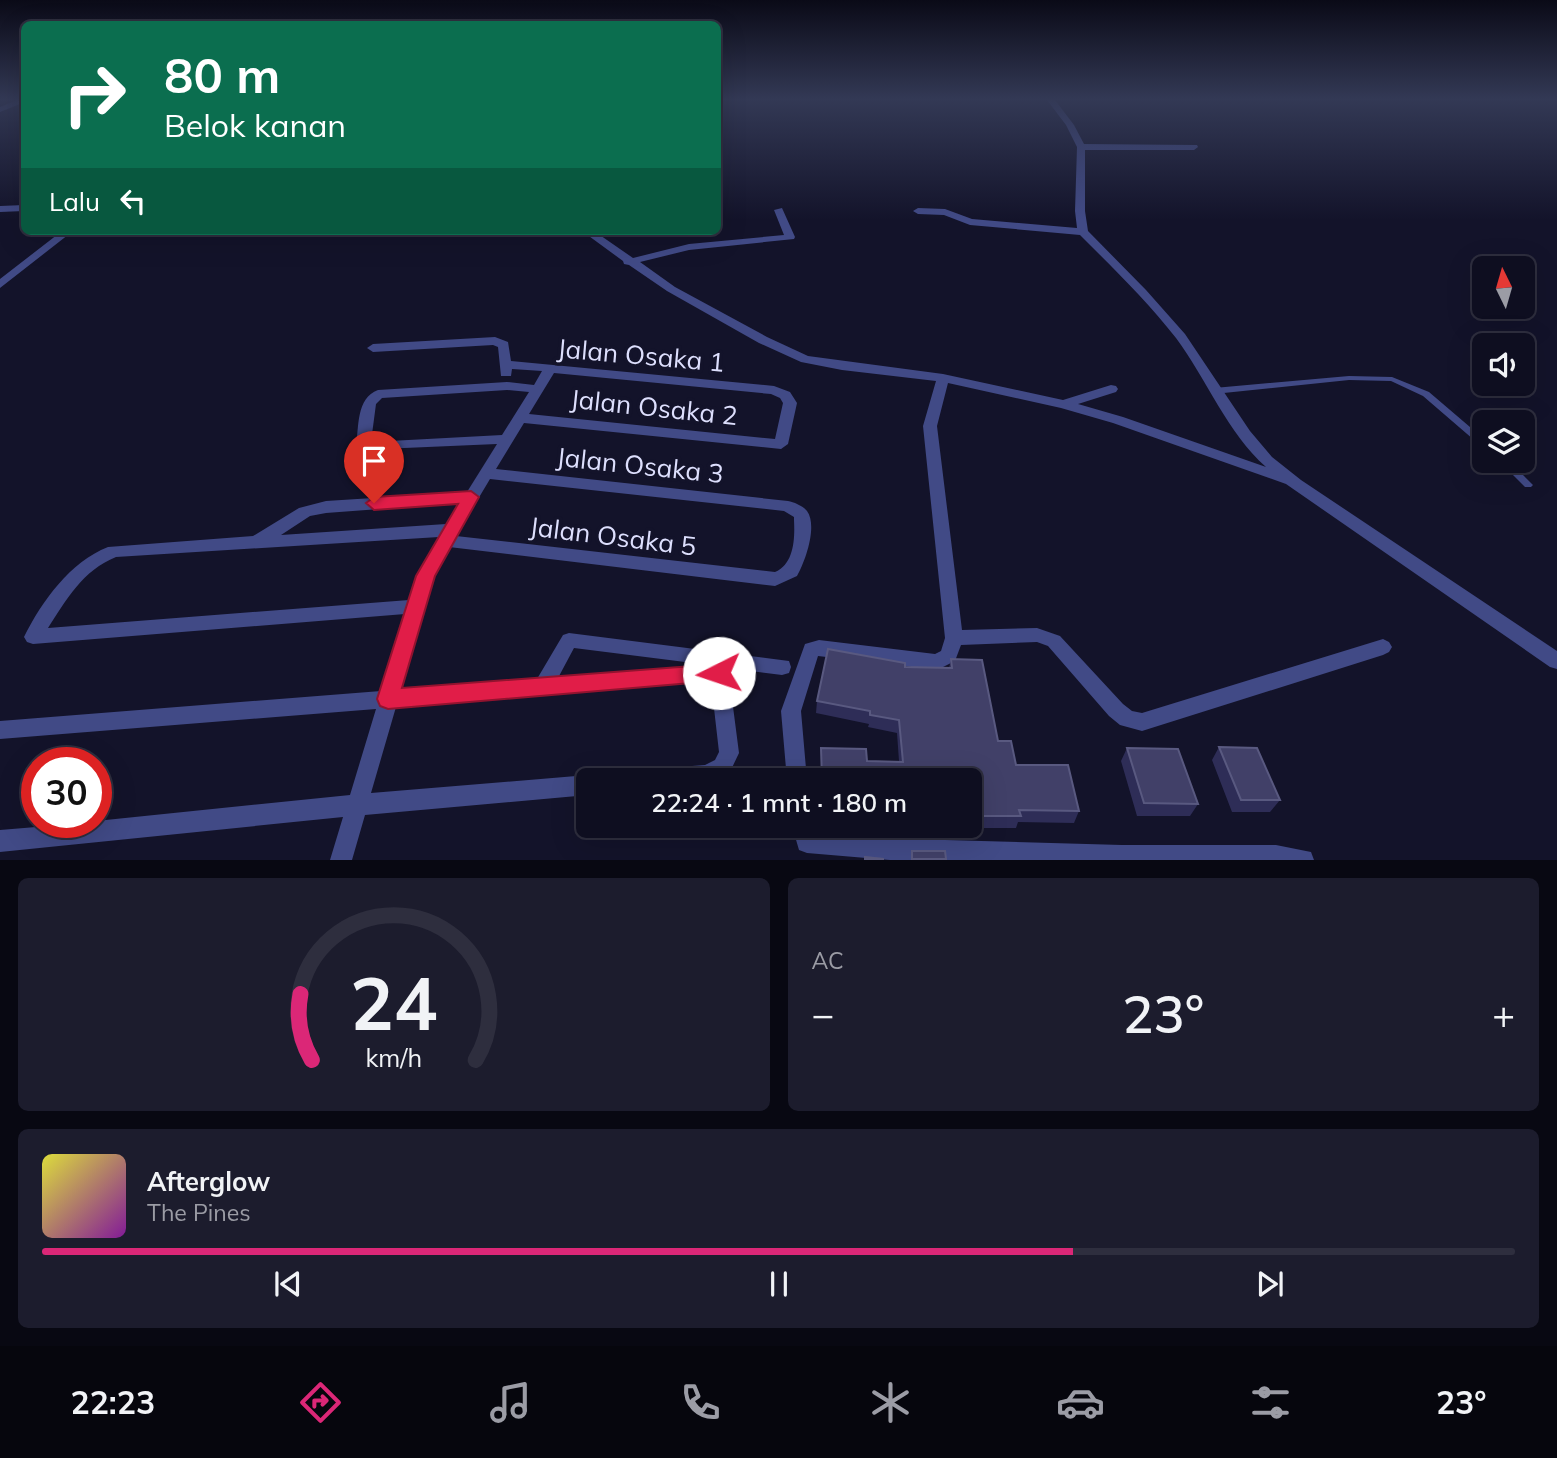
<!DOCTYPE html>
<html lang="id">
<meta charset="utf-8">
<style>
:root{--surface:#0e0e20;--page:#1c1c2d;--text:#f1f3f6;--muted:#9b9ca5;--line:#2e2e3e;--accent:#db2777}
body{margin:0;font-family:Mulish,sans-serif;background:var(--page);color:var(--text);height:100vh;display:flex;flex-direction:column;font-size:26px;white-space:nowrap}
*{box-sizing:border-box;margin:0}
p{font-size:23px;color:var(--muted)}
.icon{flex:none;width:38px;height:38px;fill:none;stroke:currentColor;stroke-width:2;stroke-linecap:round;stroke-linejoin:round}
.map{position:relative;height:860px;overflow:hidden}
.drawer{display:flex;flex-direction:column;gap:18px;padding:18px;background:#080812;flex:1}
.drawer>*{flex:none}
.banner{position:absolute;left:21px;top:21px;width:700px;height:214px;border-radius:10px;box-shadow:0 7px 28px #0002,0 0 0 2px var(--line);background:#0b6e4f;color:#fff;overflow:hidden}
.needle{width:46px;rotate:355deg}
.fabs{position:absolute;left:1472px;top:256px;display:grid;gap:14px}
.fabs a{display:grid;place-items:center;width:63px;height:63px;border-radius:10px;background:var(--surface);box-shadow:0 7px 28px #0002,0 0 0 2px var(--line);font-size:35px}
.speed{position:absolute;left:21px;top:747px;display:flex;gap:14px;font-size:35px;font-weight:700;text-align:center}
.speed>*{display:grid;place-content:center;width:91px;height:91px;border-radius:50%;background:var(--surface);box-shadow:0 7px 28px #0002,0 0 0 2px var(--line);line-height:1}
.speed .limit{border:10px solid #d22;background:#fff;color:#111}
.pin{position:absolute;display:grid;place-items:center;width:60px;height:60px;color:#fff;margin:-72px -30px;border-radius:50% 50% 50% 0;rotate:-45deg;box-shadow:0 0 7px #0007}
.pin .icon{rotate:45deg}
.me{position:absolute;width:77px;margin:-38px;rotate:266deg;stroke-linejoin:round;filter:drop-shadow(0 0 5px #0008)}
.turn{display:flex;align-items:center;gap:24px;height:147px;padding:0 28px;font-size:32px}
.turn .icon{width:91px;height:91px;stroke-width:2.5}
.turn b{display:block;font-size:49px;line-height:60px}
.then{display:flex;align-items:center;height:66px;padding:0 28px;background:#0003;gap:14px;font-size:26px}
.big{font-size:52px;font-weight:600;line-height:1.1}
.drawer .tile{flex:1;display:flex;flex-direction:column;justify-content:center;gap:10px;min-width:0;padding:0 24px;border-radius:10px;background:var(--page)}
.drawer .dial{align-items:center;gap:0}
.dial svg{height:182px;overflow:visible;fill:none;stroke:var(--line);stroke-width:7;stroke-linecap:round;text-anchor:middle}
.dial text{fill:var(--text);stroke:none}
.song{display:flex;align-items:center;gap:21px}
.cover{width:84px;height:84px;border-radius:10px;background:linear-gradient(135deg,hsl(60 70% 55%),hsl(290 70% 35%))}
.played{height:7px;border-radius:4px;background:linear-gradient(90deg,var(--accent) 70%,var(--line) 70%)}
.keys{display:flex;justify-content:space-around;direction:ltr}
.heat{display:flex;justify-content:space-between;align-items:center;font-size:38px;direction:ltr}
.drawer .tiles{flex:1;display:grid;gap:18px;grid-template-columns:1fr 1fr}
.tile:last-child{grid-column:span 2}
.trip{position:absolute;left:576px;top:768px;width:406px;height:70px;border-radius:10px;background:var(--surface);box-shadow:0 7px 28px #0002,0 0 0 2px var(--line);font-weight:600;line-height:70px;text-align:center}
.tabs{display:flex;height:112px;justify-content:space-around;align-items:center;background:#06060d;color:var(--muted)}
.tabs .icon{width:49px;height:49px}
.tabs .active{color:var(--accent)}
.tabs b{font-size:32px;color:var(--text)}
.map>svg:first-child{display:block}
.lines{fill:none;stroke-linecap:round;stroke-linejoin:round}
.service{fill:#414a86;fill-rule:evenodd}
.minor{fill:#414a86;fill-rule:evenodd}
.wall{fill:#2e2d57}
.building{fill:#414068;stroke:#595980;stroke-width:2}
.route{fill:#e11d48;stroke:#92132f;stroke-width:2}
.labels{text-anchor:middle;dominant-baseline:central;stroke-width:7;stroke-linejoin:round;paint-order:stroke}
.street-label{font-size:26px;fill:#dddffd;stroke:#13132a}
</style>
<div class="map">
<svg width="1557" height="860" viewBox="0 0 1557 860">
<rect width="100%" height="100%" fill="#13132a"/>
<g class="lines">
<path class="service" d="M1349 376 1392 377 1429 392 1484 439V447L1481 446 1423 396 1391 381 1349 380 1214 394 1210 391 1214 388Z
M1498 460H1508L1533 485 1531 487H1525Z"/>
<path class="minor" d="M17 100 21 102 20 104 0 112V107Z
M1047 100H1055L1074 125 1084 144 1197 145 1198 147 1194 150H1085V211L1088 231 1146 290 1185 334 1250 431 1272 457 1301 480 1557 651V669L1550 667 1286 484 1113 423 1061 408 948 383 937 426 962 630 1037 628 1060 636 1123 704 1132 711 1142 713 1383 639 1389 642 1392 647 1389 652 1383 655 1142 731 1120 725 1109 716 1048 646 1037 642 961 645 955 661 937 670 818 656 801 711 807 780H787L781 711 805 644 819 640 935 654 941 651 945 638 923 426 936 381 842 370 801 362 759 343 667 291 629 265 624 264 623 261 582 231H594L633 258 689 244 784 235 774 210 782 208 795 237 794 239 689 250 640 262 675 287 767 337 808 356 943 374 1063 400 1111 385 1116 386 1118 389 1116 392 1078 404 1123 417 1266 467C1228 434 1206 378 1176 338 1147 301 1113 268 1080 235L970 225 944 215 918 214 913 211 918 208 945 209 972 219 1077 228 1075 211 1077 147 1066 125Z
M24 205V211L0 212V206Z
M62 231H73L0 288V279Z
M495 337 508 342 511 361 774 386 790 392 797 403 788 444 781 449 524 423 496 469 788 501C794 502 803 506 807 511 818 526 805 562 797 576L775 586 449 547 433 576 401 690 537 679 563 635 569 633 789 661 791 667 789 673 782 675 728 668 739 753 729 774 718 780H630L633 773 640 770 705 765 715 760 719 752 711 682 396 707 371 793 588 775 596 780H588V795L365 815 352 860H330L343 817 0 852V830L96 822V821L350 795 376 709 0 739V721L381 691 405 614 33 644 27 642 24 637C42 601 70 562 108 547L253 536 299 508 326 501 467 492 497 444 358 450 356 447C359 427 356 398 378 390L507 382 534 385 542 371 512 369 511 376H501L498 347 493 345 373 352 367 348 373 344ZM554 373 771 394 780 398 783 403 775 439 529 414ZM507 390 529 392 502 435 371 442 376 404 382 398ZM490 479 784 511 794 517V520C795 539 794 564 775 572L456 536ZM460 503 446 524 281 535 310 516 326 513ZM439 537 417 576 409 600 48 628C66 600 83 570 116 557ZM574 648 709 665V666L558 678Z
M792 826H814L815 832 909 839 1122 845H1276L1311 852 1314 860H890L807 853 799 850Z"/>
</g>
<path class="wall" d="M951 659 998 741 1016 765 1079 811 1074 823 1018 822 1016 828H968L967 826H970V780H821V748L867 761H899L897 733 868 727 869 724 816 713 817 701 905 667 949 668Z
M1219 747 1280 800 1270 812H1232L1212 760Z
M1127 748 1198 804 1190 816H1137L1121 761Z"/>
<path class="building" d="M828 649 905 663V667L952 668 951 659 982 660 998 741H1011L1016 765H1068L1079 811 1019 810 1021 816H971V813H970V780H822L821 748 866 749 867 761 903 762 899 720 870 715V711L817 701Z
M1219 747 1257 748 1280 800H1241Z
M1127 748 1178 749 1198 804 1144 803Z
M912 851H945L946 859H912Z
M865 857 884 859H865Z"/>
<linearGradient id="sky" x2="0" y2="1"><stop stop-color="#0a0a17"/><stop offset="0.45" stop-color="#333955"/><stop offset="1" stop-color="#333955" stop-opacity="0"/></linearGradient>
<rect width="1557" height="220" fill="url(#sky)"/>
<path class="route" d="M471 491 479 497 435 576 402 688 719 664 726 667 729 673 726 680 388 709 380 706 377 699 416 576 458 504 374 510 366 503 374 497Z"/>
<g class="labels">
<g class="street-label">
<text transform="translate(641 355) rotate(5)">Jalan Osaka 1</text>
<text transform="translate(654 407) rotate(6)">Jalan Osaka 2</text>
<text transform="translate(640 465) rotate(6)">Jalan Osaka 3</text>
<text transform="translate(613 536) rotate(7)">Jalan Osaka 5</text>
</g>
</g>
</svg>
<div class="fabs">
<a><svg class="needle" viewBox="-14 -14 28 28"><path d="M0-13l5 13h-10z" fill="#e53935"/><path d="M0 13l5-13h-10z" fill="#9b9ca5"/></svg></a>
<a><svg class="icon" aria-label="sound" viewBox="0 0 24 24"><path d="M4 9h4l5-4v14l-5-4H4zM17 9q2 3 0 6"/></svg></a>
<a><svg class="icon" aria-label="layers" viewBox="0 0 24 24"><path d="M12 4l9 5-9 5-9-5zM3 14l9 5 9-5"/></svg></a>
</div>
<div class="speed"><div class="limit">30</div></div>
<div class="pin" style="left:374px;top:503px;background:#d93025"><svg class="icon" aria-label="arrive" viewBox="0 0 24 24"><path d="M6 21V4h12l-3 4 3 4H6"/></svg></div>
<svg class="me" style="left:719px;top:673px" viewBox="-20 -20 40 40"><circle r="19" fill="#fff"/><path d="M0-13L10 11 0 6-10 11z" fill="#e11d48"/></svg>
<div class="trip">22:24 · 1 mnt · 180 m</div>
<div class="banner">
<div class="turn"><svg class="icon" aria-label="right" viewBox="0 0 24 24"><path d="M7 20v-9h11M14 6l5 5-5 5"/></svg><div><b>80 m</b>Belok kanan</div></div>
<div class="then">Lalu<svg class="icon" aria-label="left" viewBox="0 0 24 24"><path d="M17 20v-9H6M10 6l-5 5 5 5"/></svg></div>
</div>
</div>
<section class="drawer">
<div class="tiles">
<div class="tile dial"><svg viewBox="0 0 100 80">
<path d="M14 69A42 42 0 1 1 86 69"/>
<path d="M14 69A42 42 0 0 1 9 40" stroke="#db2777"/>
<text x="50" y="56" font-size="32" font-weight="700">24</text>
<text x="50" y="72" font-size="11">km/h</text>
</svg></div>
<div class="tile"><p>AC</p>
<div class="heat"><a>−</a><b class="big">23°</b><a>+</a></div>
</div>
<div class="tile">
<div class="song"><i class="cover"></i><div><b>Afterglow</b><p>The Pines</p></div></div>
<div class="played"></div>
<div class="keys"><svg class="icon" aria-label="previous" viewBox="0 0 24 24"><path d="M18 5L8 12l10 7zM5 5v14"/></svg><svg class="icon" aria-label="pause" viewBox="0 0 24 24"><path d="M8 5v14M16 5v14"/></svg><svg class="icon" aria-label="next" viewBox="0 0 24 24"><path d="M6 5l10 7-10 7zM19 5v14"/></svg></div>
</div>
</div>
</section>
<nav class="tabs">
<b>22:23</b>
<svg class="icon active" aria-label="directions" viewBox="0 0 24 24"><path d="M12 3l9 9-9 9-9-9zM9 14v-3h6M13 9l2 2-2 2"/></svg>
<svg class="icon" aria-label="music" viewBox="0 0 24 24"><path d="M9 18V5l10-2v13"/><circle cx="6" cy="18" r="3"/><circle cx="16" cy="16" r="3"/></svg>
<svg class="icon" aria-label="phone" viewBox="0 0 24 24"><path d="M5 4h4l2 5-3 2q2 4 5 5l2-3 5 2v4C11 20 4 13 5 4z"/></svg>
<svg class="icon" aria-label="climate" viewBox="0 0 24 24"><path d="M12 3v18M4 7l16 10M4 17L20 7"/></svg>
<svg class="icon" aria-label="car" viewBox="0 0 24 24"><path d="M5 17H2v-5l4-1 3-4h7l3 4 3 1v5h-3M9 17h6M6 11h13"/><circle cx="7" cy="17" r="2"/><circle cx="17" cy="17" r="2"/></svg>
<svg class="icon" aria-label="filters" viewBox="0 0 24 24"><path d="M4 7h16M4 17h16"/><circle cx="9" cy="7" r="2"/><circle cx="15" cy="17" r="2"/></svg>
<b>23°</b>
</nav>
